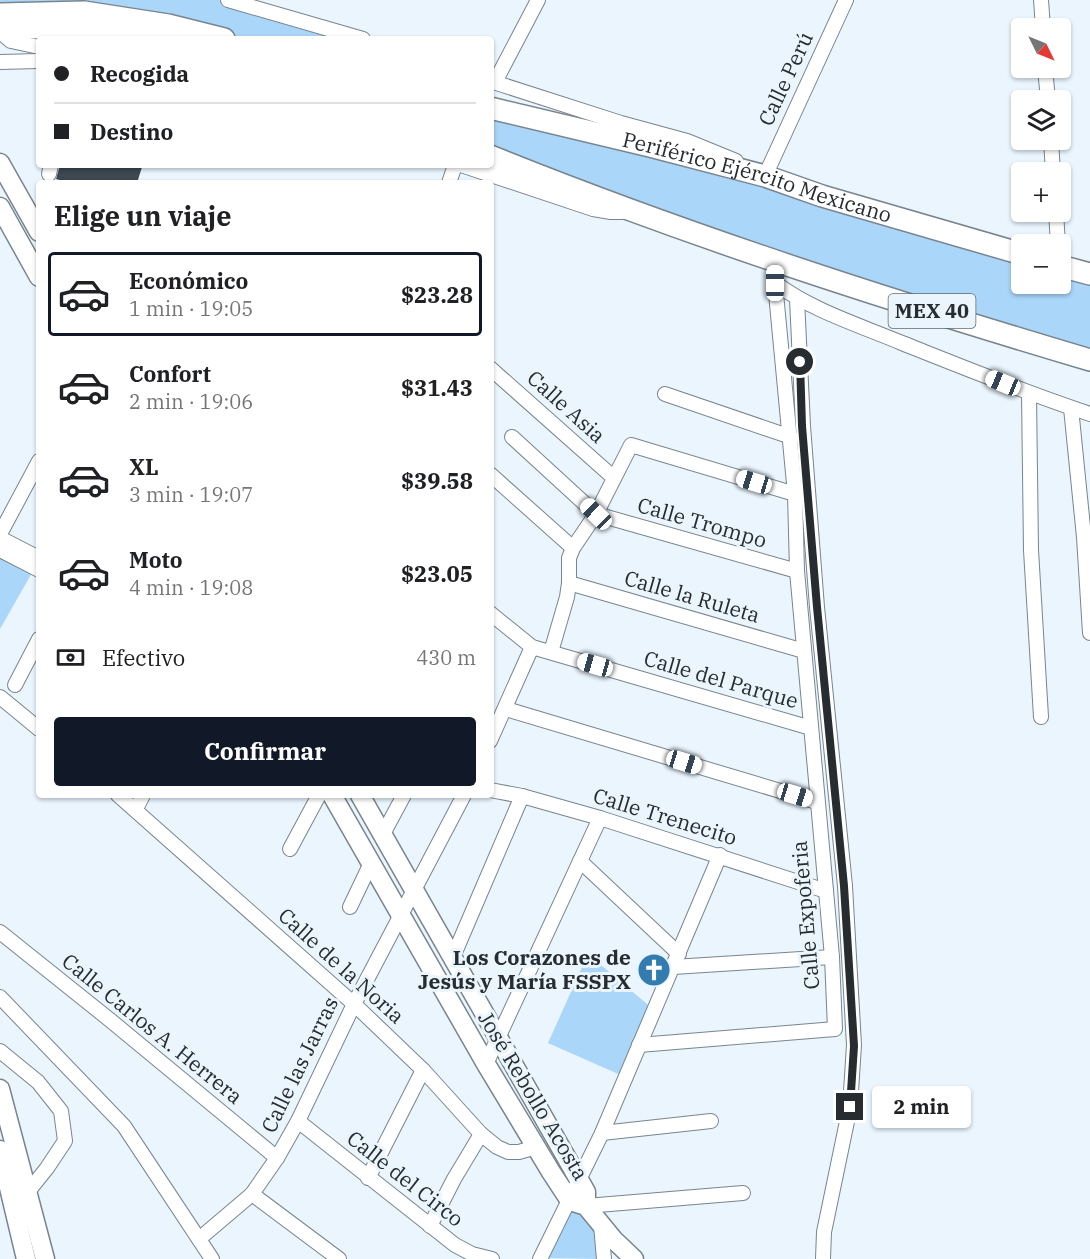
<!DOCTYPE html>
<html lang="es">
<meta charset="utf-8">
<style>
:root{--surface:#fff;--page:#f6f6f6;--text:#202124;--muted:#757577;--line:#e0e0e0;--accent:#111827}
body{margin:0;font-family:"IBM Plex Serif",serif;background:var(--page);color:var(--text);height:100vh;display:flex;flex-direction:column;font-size:22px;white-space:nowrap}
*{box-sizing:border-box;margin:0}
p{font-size:20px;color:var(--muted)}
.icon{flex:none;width:33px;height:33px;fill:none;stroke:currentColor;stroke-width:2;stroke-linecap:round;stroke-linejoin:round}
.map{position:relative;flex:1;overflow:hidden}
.details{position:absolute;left:36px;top:180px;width:458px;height:618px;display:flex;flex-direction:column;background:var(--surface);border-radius:6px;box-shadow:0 2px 4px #0004}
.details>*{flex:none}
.hud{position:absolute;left:36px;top:36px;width:458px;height:132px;border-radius:6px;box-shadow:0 2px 4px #0004;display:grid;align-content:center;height:132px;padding:0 18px;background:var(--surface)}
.needle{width:39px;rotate:133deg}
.tools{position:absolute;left:1011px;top:18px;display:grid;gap:12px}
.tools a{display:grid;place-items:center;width:60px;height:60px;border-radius:6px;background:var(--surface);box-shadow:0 2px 4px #0004;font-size:30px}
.end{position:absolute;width:27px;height:27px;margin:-14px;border:8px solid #272c31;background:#fff;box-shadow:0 0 0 3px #fff}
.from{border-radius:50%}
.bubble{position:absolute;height:42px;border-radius:6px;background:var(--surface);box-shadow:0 2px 4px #0004;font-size:20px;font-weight:700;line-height:42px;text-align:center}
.car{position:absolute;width:18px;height:36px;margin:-18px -9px;border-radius:8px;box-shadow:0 0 4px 2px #0007;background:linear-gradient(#fff 24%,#345 0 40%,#fff 0 76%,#345 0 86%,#fff 0)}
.hud b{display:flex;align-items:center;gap:21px;height:57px;font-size:22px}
.hud b+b{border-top:2px solid var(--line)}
.hud i{width:15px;height:15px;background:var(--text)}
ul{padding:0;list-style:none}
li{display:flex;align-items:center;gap:18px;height:84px;margin:0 12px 9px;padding:0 6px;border:3px solid transparent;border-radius:6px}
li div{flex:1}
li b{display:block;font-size:22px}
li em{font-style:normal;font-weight:700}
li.selected{border-color:var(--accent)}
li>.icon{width:54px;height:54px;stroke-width:1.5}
h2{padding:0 18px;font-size:27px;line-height:72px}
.pay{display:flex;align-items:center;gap:15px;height:66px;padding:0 18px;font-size:22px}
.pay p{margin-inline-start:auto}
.action{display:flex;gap:12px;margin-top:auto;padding:12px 18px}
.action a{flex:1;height:69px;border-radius:6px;background:var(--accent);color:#fff;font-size:24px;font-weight:700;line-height:69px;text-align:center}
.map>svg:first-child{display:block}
</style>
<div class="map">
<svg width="1090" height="1259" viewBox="0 0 1090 1259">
<rect width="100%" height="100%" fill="#eaf5fe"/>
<g fill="#aad6fa">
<polygon points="0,0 219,0 343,39 232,39 0,5"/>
<polygon points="491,111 1021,257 1022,284 1060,284 1061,268 1090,279 1090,353 756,249 491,151"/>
<polygon points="0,553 33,571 0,629"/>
<polygon points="588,954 654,1010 625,1077 548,1043"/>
<path d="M571,1207C598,1218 596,1233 598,1259L545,1258Z"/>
</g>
<polygon fill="#3d4851" points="60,165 135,165 142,167 137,183 70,183 56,179"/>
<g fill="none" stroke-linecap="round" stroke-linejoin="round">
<defs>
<g id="minor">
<polyline points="228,0 363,39"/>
<polyline points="1041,0 1043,28"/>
<polyline points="0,32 11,41 39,47"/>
<polyline points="0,62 39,61"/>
<polyline points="1045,68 1048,100"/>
<polyline points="490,81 621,123 687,141 736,161"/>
<polyline points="495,82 538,0"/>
<polyline points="1051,140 1053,172"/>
<polyline points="461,165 593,209 611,212 622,212"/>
<polyline points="759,173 765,176 846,0"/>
<polyline points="49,174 51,165"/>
<polyline points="449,183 455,165"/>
<polyline points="1056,212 1058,244"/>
<path d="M775,283C813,311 859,325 902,343C965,368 1026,393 1090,414"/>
<polyline points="797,299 803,426 817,607 845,886 854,1045 850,1107 824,1232 823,1259"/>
<polyline points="490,368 614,478"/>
<polyline points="665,394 791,437"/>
<polyline points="1029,394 1031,550 1041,717"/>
<polyline points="1071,408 1084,537 1090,633"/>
<polyline points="512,437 596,514 797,571"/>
<polyline points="490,474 573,548"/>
<polyline points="0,534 39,461"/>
<polyline points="0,538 39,558"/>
<polyline points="0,550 39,570"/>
<polyline points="569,583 804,651"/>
<polyline points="490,613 532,647 811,728"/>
<polyline points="551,652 567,597 569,583 569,558 573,548 596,514 631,445 795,494"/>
<polyline points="15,685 39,639"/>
<polyline points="0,697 39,729"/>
<polyline points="506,709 817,802"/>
<polyline points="490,741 532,647"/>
<polyline points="490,790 522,796 600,818 826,891"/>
<polyline points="118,795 354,1004 423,1070 481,1134 497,1147 508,1152 519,1152 536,1147"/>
<polyline points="136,809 143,795"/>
<polyline points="382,836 404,795"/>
<polyline points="290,849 319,795"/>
<polyline points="580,861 679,954"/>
<polyline points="350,907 371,863"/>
<polyline points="0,932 110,1020 277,1158"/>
<polyline points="453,957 522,796"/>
<polyline points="673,967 832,957"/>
<polyline points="0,997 124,1126 212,1259"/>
<polyline points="639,1045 835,1029 832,957 797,571 795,494 775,283 775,259"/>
<polyline points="0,1051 38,1082 61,1111 65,1141 47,1168 27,1193"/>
<polyline points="486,1064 600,818"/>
<polyline points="298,1121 455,1245 472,1254 492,1259"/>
<polyline points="602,1133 711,1121"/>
<polyline points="368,1178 423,1070"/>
<polyline points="252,1194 339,1259"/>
<polyline points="586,1206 743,1193"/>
<polyline points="601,1225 604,1259"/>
<polyline points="430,1226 454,1179 481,1134"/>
<polyline points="199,1239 252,1194 277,1158 298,1121 354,1004 464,795"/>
<polyline points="540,1259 602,1133 720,855"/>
</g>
<g id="major">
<polyline points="0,163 39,232"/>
<polyline points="0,207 39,277"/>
<polyline points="332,795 486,1064 551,1172 570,1201 586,1206 613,1239 634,1259"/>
<polyline points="360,795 586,1192 586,1206"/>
<polyline points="0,1089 45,1259"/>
<polyline points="0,1150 26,1259"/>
</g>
<g id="highway">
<polyline points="0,14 84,12 168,25 224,39"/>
<path d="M4,28C55,27 107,28 158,37"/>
<path id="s1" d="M490,108L650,146L765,176L822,196L1022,254"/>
<path d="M490,156C686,235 888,300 1090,360"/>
<polyline points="1060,266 1090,274"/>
</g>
</defs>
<use href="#minor" stroke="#78858f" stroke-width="16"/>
<use href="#major" stroke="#78858f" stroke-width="21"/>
<use href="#highway" stroke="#78858f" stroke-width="24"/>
<use href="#minor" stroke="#fff" stroke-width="14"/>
<use href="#major" stroke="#fff" stroke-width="18"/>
<use href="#highway" stroke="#fff" stroke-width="21"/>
</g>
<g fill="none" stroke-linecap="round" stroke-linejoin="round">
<polyline stroke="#272c31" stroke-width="8" points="800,362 802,426 817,607 844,886 854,1046 850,1107"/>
</g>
<defs>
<symbol id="church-disc" viewBox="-11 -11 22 22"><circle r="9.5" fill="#327cb0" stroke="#eaf5fe"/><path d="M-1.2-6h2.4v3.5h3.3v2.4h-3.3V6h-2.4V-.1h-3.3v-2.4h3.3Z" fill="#fff"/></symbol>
</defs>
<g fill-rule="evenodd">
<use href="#church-disc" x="635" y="951" width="38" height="38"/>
</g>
<g text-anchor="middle" stroke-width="6" stroke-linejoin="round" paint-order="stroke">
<rect fill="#eaf5fe" stroke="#62686e" stroke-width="1.5" x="888.5" y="294" width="87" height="34" rx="4.5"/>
<g font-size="20" font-weight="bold" fill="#272c31">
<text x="932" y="318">MEX 40</text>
</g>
<g font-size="21" fill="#272c31" stroke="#eaf5fe">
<text transform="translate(786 79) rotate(-65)" y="7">Calle Perú</text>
<text dy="7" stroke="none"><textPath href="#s1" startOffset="276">Periférico Ejército Mexicano</textPath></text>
<text transform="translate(566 407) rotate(42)" y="7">Calle Asia</text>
<text transform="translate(702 523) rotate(16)" y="7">Calle Trompo</text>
<text transform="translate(692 597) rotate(16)" y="7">Calle la Ruleta</text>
<text transform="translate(721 680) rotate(16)" y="7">Calle del Parque</text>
<text transform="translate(665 817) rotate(17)" y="7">Calle Trenecito</text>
<text transform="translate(806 915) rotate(-95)" y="7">Calle Expoferia</text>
<text transform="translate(341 966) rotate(42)" y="7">Calle de la Noria</text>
<text transform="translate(152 1029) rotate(39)" y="7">Calle Carlos A. Herrera</text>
<text transform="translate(300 1065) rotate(-64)" y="7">Calle las Jarras</text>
<text transform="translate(533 1096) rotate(59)" y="7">José Rebollo Acosta</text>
<text transform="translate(405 1179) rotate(38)" y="7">Calle del Circo</text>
</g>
<g font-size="21" font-weight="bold" fill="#272c31" stroke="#eaf5fe" text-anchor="end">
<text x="631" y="965">Los Corazones de<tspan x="631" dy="24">Jesús y María FSSPX</tspan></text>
</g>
</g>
</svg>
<div class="tools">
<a><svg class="needle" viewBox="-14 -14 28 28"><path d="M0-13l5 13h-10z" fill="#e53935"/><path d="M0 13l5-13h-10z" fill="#757577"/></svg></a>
<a><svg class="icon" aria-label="layers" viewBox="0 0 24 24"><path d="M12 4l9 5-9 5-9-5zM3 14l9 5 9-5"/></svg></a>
<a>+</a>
<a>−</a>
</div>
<i class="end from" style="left:800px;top:362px"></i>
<i class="end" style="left:850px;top:1107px"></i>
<div class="bubble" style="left:872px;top:1086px;width:99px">2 min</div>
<i class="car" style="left:775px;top:283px;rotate:0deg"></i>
<i class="car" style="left:1003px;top:383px;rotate:292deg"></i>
<i class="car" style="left:754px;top:482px;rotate:287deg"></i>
<i class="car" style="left:596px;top:514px;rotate:314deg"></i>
<i class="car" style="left:595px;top:665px;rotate:286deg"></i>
<i class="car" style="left:684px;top:762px;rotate:107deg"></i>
<i class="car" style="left:795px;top:795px;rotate:107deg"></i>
<div class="hud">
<b><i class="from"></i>Recogida</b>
<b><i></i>Destino</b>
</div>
<section class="details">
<h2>Elige un viaje</h2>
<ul>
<li class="selected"><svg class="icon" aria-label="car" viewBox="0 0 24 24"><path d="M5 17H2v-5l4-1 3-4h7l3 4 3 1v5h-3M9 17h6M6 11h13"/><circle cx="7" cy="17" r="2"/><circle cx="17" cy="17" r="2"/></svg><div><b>Económico</b><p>1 min · 19:05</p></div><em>$23.28</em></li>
<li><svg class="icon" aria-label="car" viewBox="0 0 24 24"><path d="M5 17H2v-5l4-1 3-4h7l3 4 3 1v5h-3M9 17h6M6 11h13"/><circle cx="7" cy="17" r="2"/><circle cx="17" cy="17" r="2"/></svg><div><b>Confort</b><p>2 min · 19:06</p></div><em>$31.43</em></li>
<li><svg class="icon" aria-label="car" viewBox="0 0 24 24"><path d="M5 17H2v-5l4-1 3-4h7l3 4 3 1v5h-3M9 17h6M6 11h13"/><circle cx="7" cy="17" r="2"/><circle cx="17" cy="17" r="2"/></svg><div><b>XL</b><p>3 min · 19:07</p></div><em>$39.58</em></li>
<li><svg class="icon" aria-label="car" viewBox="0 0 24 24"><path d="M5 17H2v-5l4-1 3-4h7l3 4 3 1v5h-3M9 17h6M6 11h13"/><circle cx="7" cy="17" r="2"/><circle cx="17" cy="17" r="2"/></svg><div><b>Moto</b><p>4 min · 19:08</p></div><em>$23.05</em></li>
</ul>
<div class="pay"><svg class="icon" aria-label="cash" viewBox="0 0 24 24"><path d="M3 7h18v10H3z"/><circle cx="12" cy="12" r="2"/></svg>Efectivo<p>430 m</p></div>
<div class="action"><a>Confirmar</a></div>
</section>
</div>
